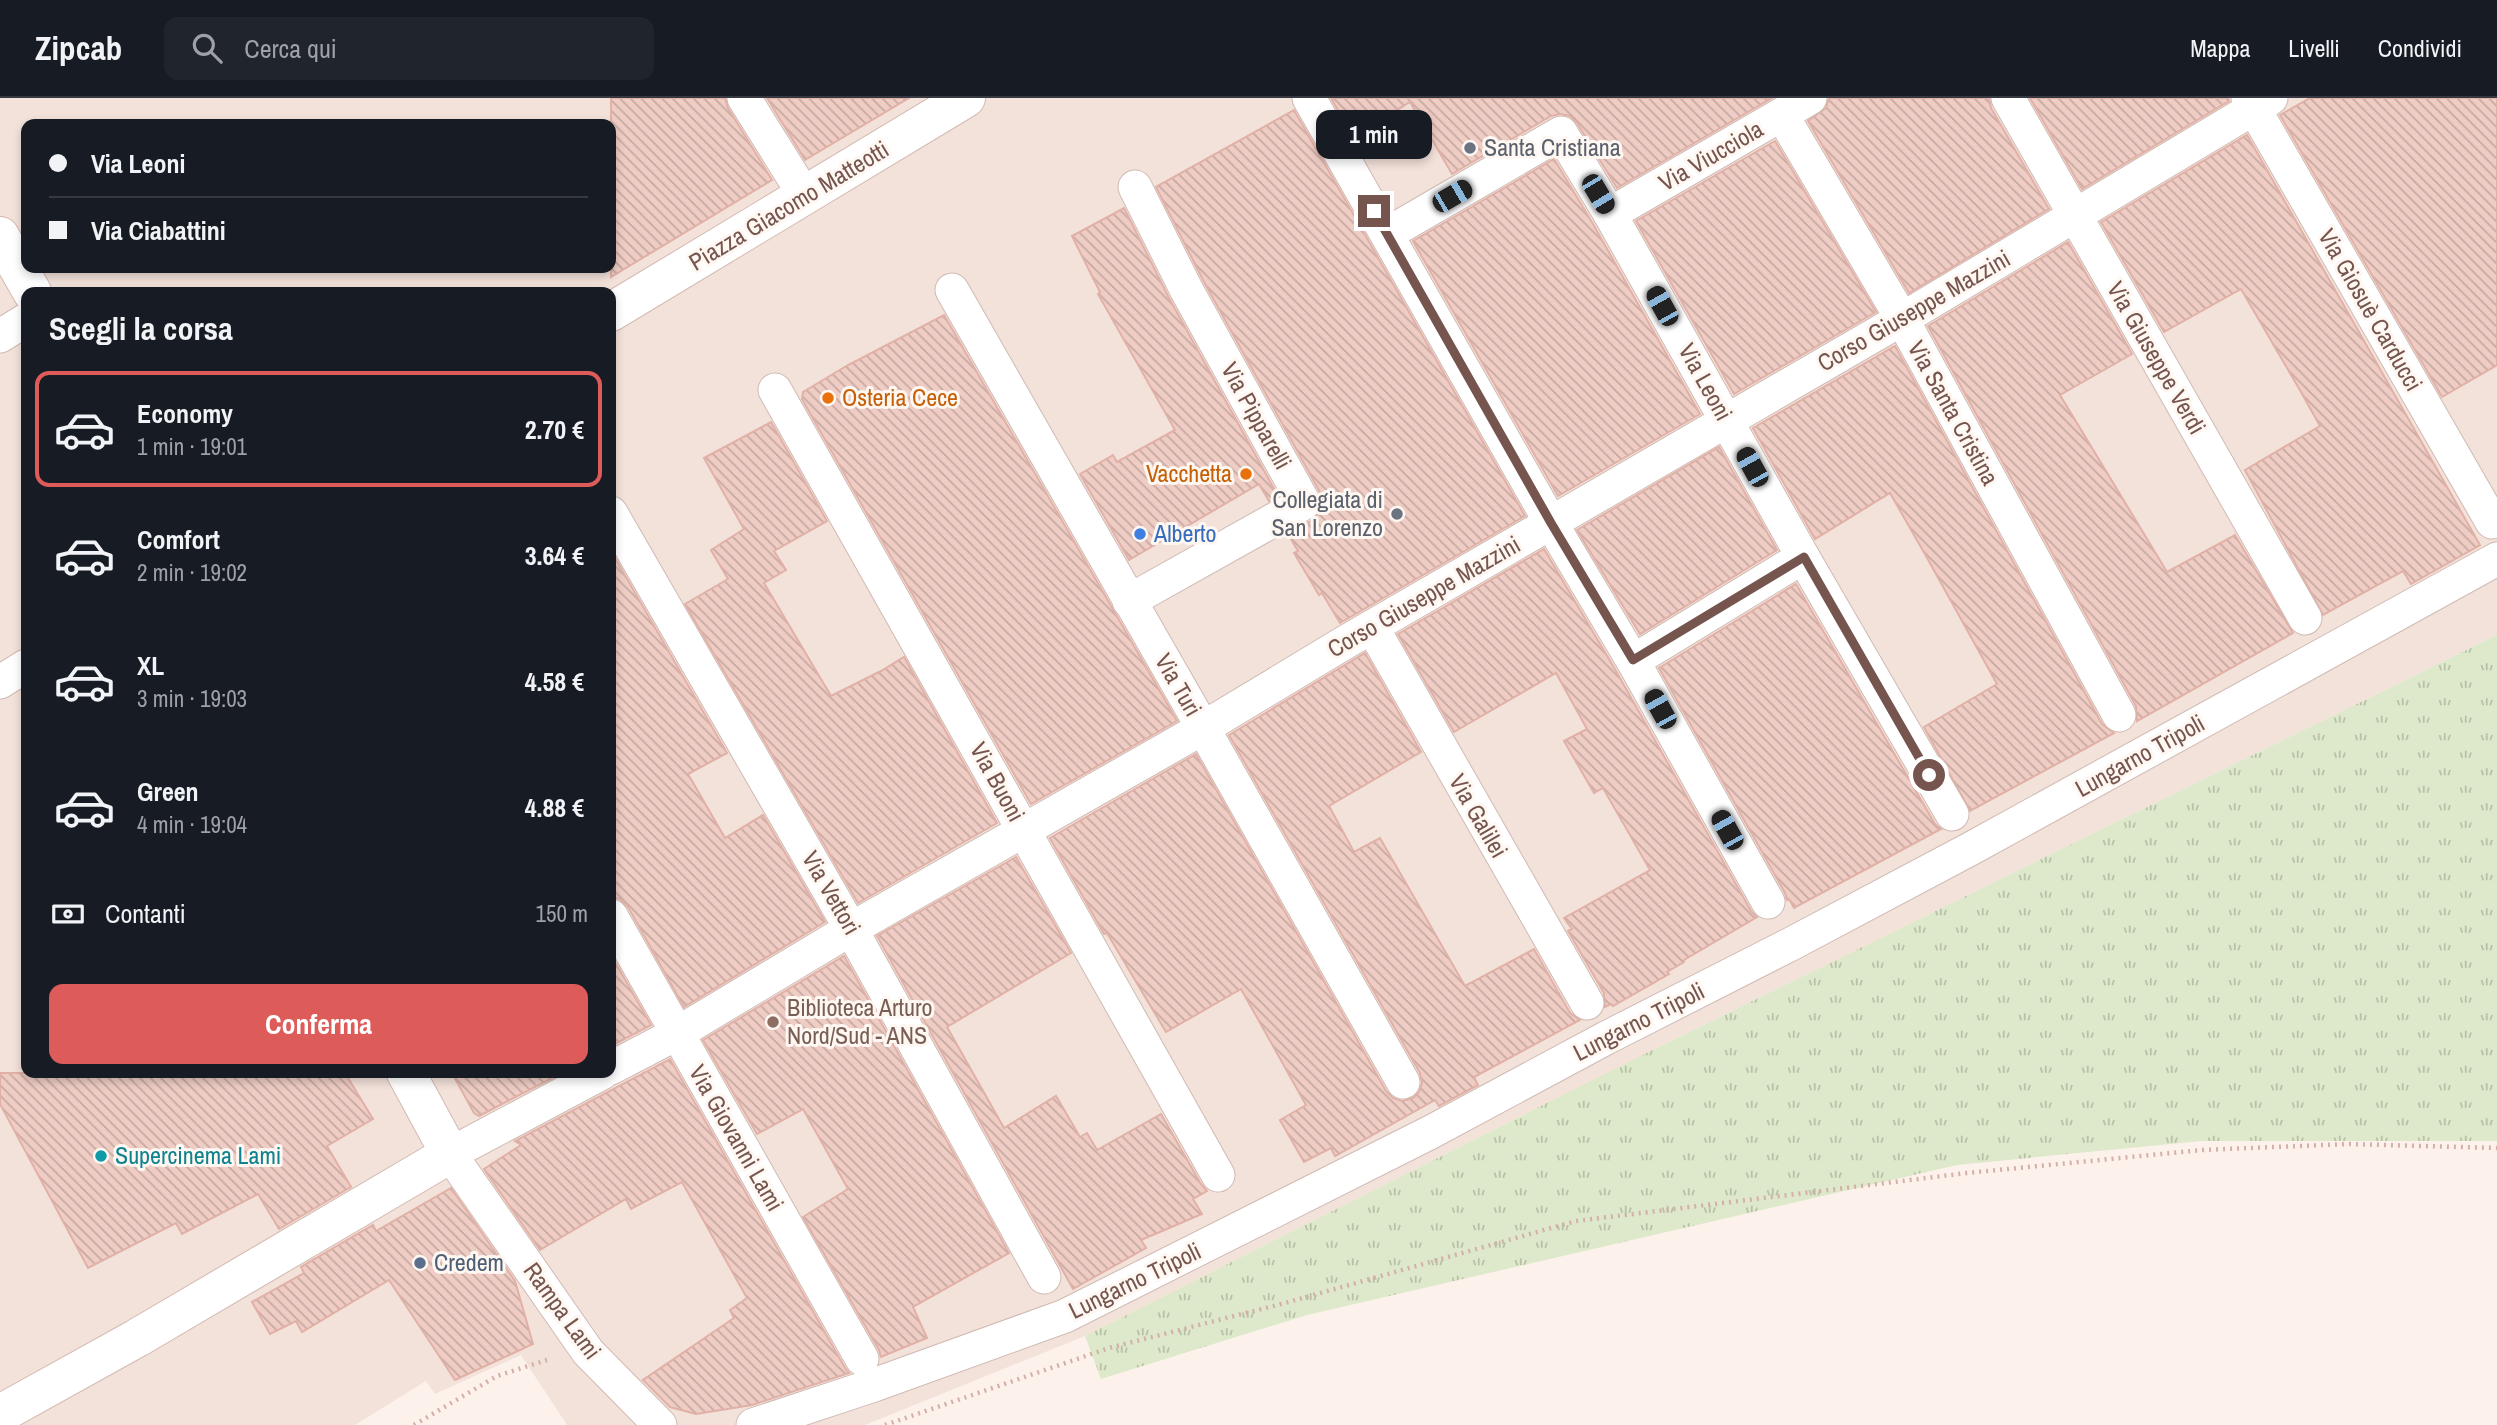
<!DOCTYPE html>
<html lang="it">
<meta charset="utf-8">
<style>
:root{--surface:#171b24;--page:#20242c;--text:#f1f3f6;--muted:#9ea1a6;--line:#363941;--accent:#dd5b59}
body{margin:0;font-family:"Archivo Narrow",sans-serif;background:var(--page);color:var(--text);height:100vh;display:flex;flex-direction:column;font-size:26px;white-space:nowrap}
*{box-sizing:border-box;margin:0}
p{font-size:23px;color:var(--muted)}
.icon{flex:none;width:38px;height:38px;fill:none;stroke:currentColor;stroke-width:2;stroke-linecap:round;stroke-linejoin:round}
.map{position:relative;flex:1;overflow:hidden}
.side{position:absolute;left:21px;top:189px;width:595px;height:791px;display:flex;flex-direction:column;background:var(--surface);border-radius:14px;box-shadow:0 4px 10px #0003}
.side>*{flex:none}
.hud{position:absolute;left:21px;top:21px;width:595px;height:154px;border-radius:14px;box-shadow:0 4px 10px #0003;display:grid;align-content:center;height:154px;padding:0 28px;background:var(--surface)}
.end{position:absolute;width:32px;height:32px;margin:-16px;border:9px solid #76554f;background:#fff;box-shadow:0 0 0 4px #fff}
.from{border-radius:50%}
.bubble{position:absolute;height:49px;border-radius:14px;background:var(--surface);box-shadow:0 4px 10px #0003;font-size:23px;font-weight:700;line-height:49px;text-align:center}
.car{position:absolute;width:21px;height:42px;margin:-21px -10px;border-radius:9px;box-shadow:0 0 5px 2px #0007;background:linear-gradient(#222 24%,#8ab4d8 0 40%,#222 0 76%,#8ab4d8 0 86%,#222 0)}
.hud b{display:flex;align-items:center;gap:24px;height:66px;font-size:26px}
.hud b+b{border-top:2px solid var(--line)}
.hud i{width:18px;height:18px;background:var(--text)}
ul{padding:0;list-style:none}
li{display:flex;align-items:center;gap:21px;height:116px;margin:0 14px 10px;padding:0 14px;border:4px solid transparent;border-radius:14px}
li div{flex:1}
li b{display:block;font-size:26px}
li em{font-style:normal;font-weight:700}
li.on{border-color:var(--accent)}
li>.icon{width:63px;height:63px;stroke-width:1.5}
h2{padding:0 28px;font-size:32px;line-height:84px}
.pay{display:flex;align-items:center;gap:18px;height:77px;padding:0 28px;font-size:26px}
.pay p{margin-inline-start:auto}
.action{display:flex;gap:14px;margin-top:auto;padding:14px 28px}
.action a{flex:1;height:80px;border-radius:14px;background:var(--accent);color:#fff;font-size:28px;font-weight:700;line-height:80px;text-align:center}
header{display:flex;align-items:center;gap:42px;box-sizing:border-box;height:98px;padding:0 35px;background:var(--surface);border-bottom:2px solid var(--line)}
header strong{font-size:33px}
nav{display:flex;gap:38px;margin-inline-start:auto;font-size:24px}
.search{width:490px;height:63px;background:var(--page);display:flex;align-items:center;gap:18px;box-sizing:border-box;padding:0 24px;border-radius:14px;color:var(--muted);font-size:26px}
.map>svg:first-child{display:block}
</style>
<header>
<strong>Zipcab</strong>
<div class="search"><svg class="icon" aria-label="search" viewBox="0 0 24 24"><circle cx="10" cy="10" r="6"/><path d="M15 15l6 6"/></svg>Cerca qui</div>
<nav><a>Mappa</a><a>Livelli</a><a>Condividi</a></nav>
</header>
<div class="map">
<svg width="2497" height="1327" viewBox="0 0 2497 1327">
<defs>
<pattern id="park-tufts" width="24" height="20" patternUnits="userSpaceOnUse" patternTransform="scale(1.75)"><rect width="24" height="20" fill="#dde9ca"/><path d="M3 7l-1-3M5 7V3M7 7l1-3M15 17l-1-3M17 17v-4M19 17l1-3" fill="none" stroke="#b8c0a6"/></pattern>
<pattern id="building-back-hatch" width="6" height="6" patternUnits="userSpaceOnUse" patternTransform="scale(1.75)"><rect width="6" height="6" fill="#efcdc5"/><path d="M-1 5l2 2M0 0l6 6M5-1l2 2" fill="none" stroke="#c6a9a2"/></pattern>
</defs>
<rect width="100%" height="100%" fill="#fcf2eb"/>
<path fill="#f3e2da" fill-rule="evenodd" d="M0,0H2497V537L1612,972L1085,1238L865,1327H567L521,1257L435,1296L426,1283L355,1327H0ZM26,26H611V170H26ZM26,194H611V975H26Z"/>
<polygon fill="url(#park-tufts)" points="2497,537 2497,1043 2201,1043 1957,1067 1307,1217 1101,1281 1085,1238 1612,972"/>
<g fill="url(#building-back-hatch)" stroke="#e1b0a6" stroke-width="2">
<polygon points="611,0 725,0 728,10 772,82 611,179"/>
<polygon points="767,0 909,0 805,62"/>
<polygon points="1331,0 1772,0 1617,90 1577,25 1570,18 1560,16 1551,18 1452,76 1410,4 1353,39"/>
<polygon points="1829,0 1989,0 1991,10 2049,111 1909,195 1808,23 1826,10"/>
<polygon points="2030,0 2228,0 2229,3 2082,91"/>
<polygon points="2310,0 2497,0 2497,267 2442,299 2280,17"/>
<polygon points="1294,12 1525,418 1340,525 1322,495 1319,497 1294,455 1298,453 1288,436 1313,422 1320,415 1323,406 1321,396 1203,182 1156,89"/>
<polygon points="2247,37 2480,447 2411,486 2403,473 2323,517 2245,372 2320,328 2301,294 2241,191 2164,234 2101,124"/>
<polygon points="1775,43 1876,214 1734,296 1636,123"/>
<polygon points="1554,61 1593,126 1700,316 1558,398 1413,143"/>
<polygon points="1124,110 1169,200 1278,398 1269,403 1259,386 1129,462 1080,376 1113,357 1117,364 1175,332 1098,196 1100,194 1072,138"/>
<polygon points="2068,144 2132,256 2060,297 2167,474 2235,437 2293,535 2137,623 2136,608 1928,228"/>
<polygon points="944,217 1177,623 1031,706 802,301 803,294 848,267"/>
<polygon points="1895,248 2102,626 2114,635 1970,713 1924,629 1997,586 1926,458 1890,395 1815,441 1753,330"/>
<polygon points="771,324 827,423 774,453 786,472 764,485 831,598 881,573 904,559 997,725 858,805 685,506 728,481 711,452 744,431 704,360"/>
<polygon points="1719,349 1777,452 1640,536 1577,432"/>
<polygon points="1544,451 1616,573 1751,813 1757,819 1684,862 1684,864 1667,874 1669,876 1613,908 1611,906 1605,909 1604,895 1568,833 1572,831 1564,820 1650,772 1603,690 1594,695 1564,643 1587,631 1556,575 1454,634 1398,536"/>
<polygon points="611,453 727,655 688,676 725,740 763,717 825,824 684,909 628,809 620,801 611,799"/>
<polygon points="1796,486 1935,726 1941,731 1794,810 1789,801 1787,802 1785,795 1659,570"/>
<polygon points="1365,555 1421,654 1329,708 1354,754 1380,740 1465,888 1534,851 1570,915 1580,922 1474,979 1478,987 1439,1008 1435,1002 1335,1058 1331,1050 1304,1064 1280,1022 1306,1007 1241,891 1166,934 1107,835 1104,836 1050,740 1196,656 1386,993 1393,1000 1402,1003 1413,1000 1419,994 1422,985 1420,975 1229,637"/>
<polygon points="1016,759 1071,855 947,929 1004,1030 1056,998 1080,1039 1087,1035 1097,1052 1161,1016 1201,1086 1207,1093 1193,1101 1202,1116 1141,1142 1146,1150 1073,1191 877,838"/>
<polygon points="611,857 651,927 611,948"/>
<polygon points="844,858 1009,1155 913,1209 927,1240 881,1259 879,1252 803,1119 848,1091 803,1011 757,1036 703,942"/>
<polygon points="670,961 845,1270 849,1275 752,1307 696,1316 670,1309 643,1282 734,1220 730,1212 747,1200 682,1084 631,1111 626,1101 540,1152 484,1071 521,1047 515,1043"/>
<polygon points="0,975 345,975 373,1021 327,1048 351,1089 279,1131 258,1096 182,1136 176,1125 88,1170 0,1006"/>
<polygon points="452,975 562,975 479,1018 474,1015"/>
<polygon points="451,1090 515,1183 533,1246 455,1282 389,1182 302,1234 296,1223 270,1236 252,1204 304,1175 301,1169 373,1127 376,1133"/>
</g>
<g fill="none" stroke-linecap="round" stroke-linejoin="round">
<defs>
<g id="street">
<polyline points="744,0 805,98"/>
<polyline points="1309,0 1551,425 1633,563 1768,804"/>
<polyline points="2008,0 2305,520"/>
<polyline points="2248,0 2492,424"/>
<polyline points="1782,17 1902,221 2119,617"/>
<polyline points="1610,116 1810,0"/>
<polyline points="1387,136 1561,35 1610,116 1803,459 1952,716"/>
<polyline points="952,192 1203,630 1403,984"/>
<polyline points="0,238 26,222"/>
<polyline points="775,292 1218,1077"/>
<polyline points="611,415 851,831 1044,1179"/>
<polyline points="1129,503 1304,405 1186,191 1135,89"/>
<polyline points="1372,529 1587,905"/>
<polyline points="1633,563 1803,459"/>
<polyline points="0,584 26,568"/>
<polyline points="611,818 862,1261"/>
<polyline points="611,970 676,936 851,831 1203,630 1344,545 1902,221 2271,0"/>
<polyline points="602,975 450,1056 588,1254 660,1327"/>
<polyline points="753,1327 874,1287 1065,1218 1431,1034 1606,940 1791,846 1972,750 2497,461"/>
</g>
<g id="secondary">
<polyline points="0,138 32,194"/>
<polyline points="611,214 966,0"/>
<polyline points="0,1316 137,1240 450,1056 406,975"/>
</g>
</defs>
<use href="#street" stroke="#d0bab3" stroke-width="35"/>
<use href="#secondary" stroke="#d3b9b1" stroke-width="40"/>
<g stroke="#d5afa7" stroke-width="4.5" stroke-dasharray="2 5" stroke-linecap="butt">
<polyline points="414,1327 497,1278 547,1262"/>
<polyline points="885,1327 1109,1250 1285,1205 1576,1123 1967,1075 2202,1052 2348,1046 2497,1050"/>
</g>
<use href="#street" stroke="#fff" stroke-width="33"/>
<use href="#secondary" stroke="#fff" stroke-width="38"/>
</g>
<g fill="none" stroke-linecap="round" stroke-linejoin="round">
<polyline stroke="#76554f" stroke-width="9" points="1374,113 1551,425 1633,562 1804,459 1929,677"/>
</g>
<g fill="#6b7280" stroke="#fef7f2" stroke-width="2.5">
<circle cx="1470" cy="50" r="7"/>
<circle cx="1397" cy="416" r="7"/>
</g>
<g fill="#e8710a" stroke="#fef7f2" stroke-width="2.5">
<circle cx="828" cy="300" r="7"/>
<circle cx="1246" cy="376" r="7"/>
</g>
<circle fill="#3f7fe0" stroke="#fef7f2" stroke-width="2.5" cx="1140" cy="436" r="7"/>
<circle fill="#8d6e63" stroke="#fef7f2" stroke-width="2.5" cx="773" cy="924" r="7"/>
<circle fill="#0f9aa8" stroke="#fef7f2" stroke-width="2.5" cx="101" cy="1058" r="7"/>
<circle fill="#5c6f8a" stroke="#fef7f2" stroke-width="2.5" cx="420" cy="1165" r="7"/>
<g text-anchor="middle" stroke-width="6" stroke-linejoin="round" paint-order="stroke">
<g font-size="24" fill="#5b616d" stroke="#fef7f2" text-anchor="start">
<text x="1484" y="58">Santa Cristiana</text>
<text x="1383" y="410" text-anchor="end">Collegiata di<tspan x="1383" dy="28">San Lorenzo</tspan></text>
</g>
<g font-size="24" fill="#76554f" stroke="#fef7f2">
<text transform="translate(1711 58) rotate(-30)" y="8">Via Viucciola</text>
<text transform="translate(789 108) rotate(-31)" y="8">Piazza Giacomo Matteotti</text>
<text transform="translate(2370 212) rotate(60)" y="8">Via Giosuè Carducci</text>
<text transform="translate(1914 213) rotate(-30)" y="8">Corso Giuseppe Mazzini</text>
<text transform="translate(2156 260) rotate(60)" y="8">Via Giuseppe Verdi</text>
<text transform="translate(1705 284) rotate(61)" y="8">Via Leoni</text>
<text transform="translate(1953 315) rotate(61)" y="8">Via Santa Cristina</text>
<text transform="translate(1256 318) rotate(61)" y="8">Via Pipparelli</text>
<text transform="translate(1424 499) rotate(-30)" y="8">Corso Giuseppe Mazzini</text>
<text transform="translate(1178 587) rotate(60)" y="8">Via Turi</text>
<text transform="translate(2140 658) rotate(-29)" y="8">Lungarno Tripoli</text>
<text transform="translate(997 684) rotate(61)" y="8">Via Buoni</text>
<text transform="translate(1478 718) rotate(60)" y="8">Via Galilei</text>
<text transform="translate(831 795) rotate(60)" y="8">Via Vettori</text>
<text transform="translate(1639 924) rotate(-27)" y="8">Lungarno Tripoli</text>
<text transform="translate(736 1040) rotate(60)" y="8">Via Giovanni Lami</text>
<text transform="translate(1135 1183) rotate(-26)" y="8">Lungarno Tripoli</text>
<text transform="translate(562 1213) rotate(54)" y="8">Rampa Lami</text>
</g>
<g font-size="24" fill="#c56008" stroke="#fef7f2" text-anchor="start">
<text x="842" y="308">Osteria Cece</text>
<text x="1232" y="384" text-anchor="end">Vacchetta</text>
</g>
<g font-size="24" fill="#366cbe" stroke="#fef7f2" text-anchor="start">
<text x="1154" y="444">Alberto</text>
</g>
<g font-size="24" fill="#785e54" stroke="#fef7f2" text-anchor="start">
<text x="787" y="918">Biblioteca Arturo<tspan x="787" dy="28">Nord/Sud - ANS</tspan></text>
</g>
<g font-size="24" fill="#0d838f" stroke="#fef7f2" text-anchor="start">
<text x="115" y="1066">Supercinema Lami</text>
</g>
<g font-size="24" fill="#4e5e75" stroke="#fef7f2" text-anchor="start">
<text x="434" y="1173">Credem</text>
</g>
</g>
</svg>
<i class="end from" style="left:1929px;top:677px"></i>
<i class="end" style="left:1374px;top:113px"></i>
<div class="bubble" style="left:1316px;top:12px;width:116px">1 min</div>
<i class="car" style="left:1598px;top:96px;rotate:149deg"></i>
<i class="car" style="left:1452px;top:98px;rotate:60deg"></i>
<i class="car" style="left:1662px;top:208px;rotate:331deg"></i>
<i class="car" style="left:1752px;top:369px;rotate:331deg"></i>
<i class="car" style="left:1660px;top:611px;rotate:331deg"></i>
<i class="car" style="left:1727px;top:732px;rotate:331deg"></i>
<div class="hud">
<b><i class="from"></i>Via Leoni</b>
<b><i></i>Via Ciabattini</b>
</div>
<section class="side">
<h2>Scegli la corsa</h2>
<ul>
<li class="on"><svg class="icon" aria-label="car" viewBox="0 0 24 24"><path d="M5 17H2v-5l4-1 3-4h7l3 4 3 1v5h-3M9 17h6M6 11h13"/><circle cx="7" cy="17" r="2"/><circle cx="17" cy="17" r="2"/></svg><div><b>Economy</b><p>1 min · 19:01</p></div><em>2.70 €</em></li>
<li><svg class="icon" aria-label="car" viewBox="0 0 24 24"><path d="M5 17H2v-5l4-1 3-4h7l3 4 3 1v5h-3M9 17h6M6 11h13"/><circle cx="7" cy="17" r="2"/><circle cx="17" cy="17" r="2"/></svg><div><b>Comfort</b><p>2 min · 19:02</p></div><em>3.64 €</em></li>
<li><svg class="icon" aria-label="car" viewBox="0 0 24 24"><path d="M5 17H2v-5l4-1 3-4h7l3 4 3 1v5h-3M9 17h6M6 11h13"/><circle cx="7" cy="17" r="2"/><circle cx="17" cy="17" r="2"/></svg><div><b>XL</b><p>3 min · 19:03</p></div><em>4.58 €</em></li>
<li><svg class="icon" aria-label="car" viewBox="0 0 24 24"><path d="M5 17H2v-5l4-1 3-4h7l3 4 3 1v5h-3M9 17h6M6 11h13"/><circle cx="7" cy="17" r="2"/><circle cx="17" cy="17" r="2"/></svg><div><b>Green</b><p>4 min · 19:04</p></div><em>4.88 €</em></li>
</ul>
<div class="pay"><svg class="icon" aria-label="cash" viewBox="0 0 24 24"><path d="M3 7h18v10H3z"/><circle cx="12" cy="12" r="2"/></svg>Contanti<p>150 m</p></div>
<div class="action"><a>Conferma</a></div>
</section>
</div>
